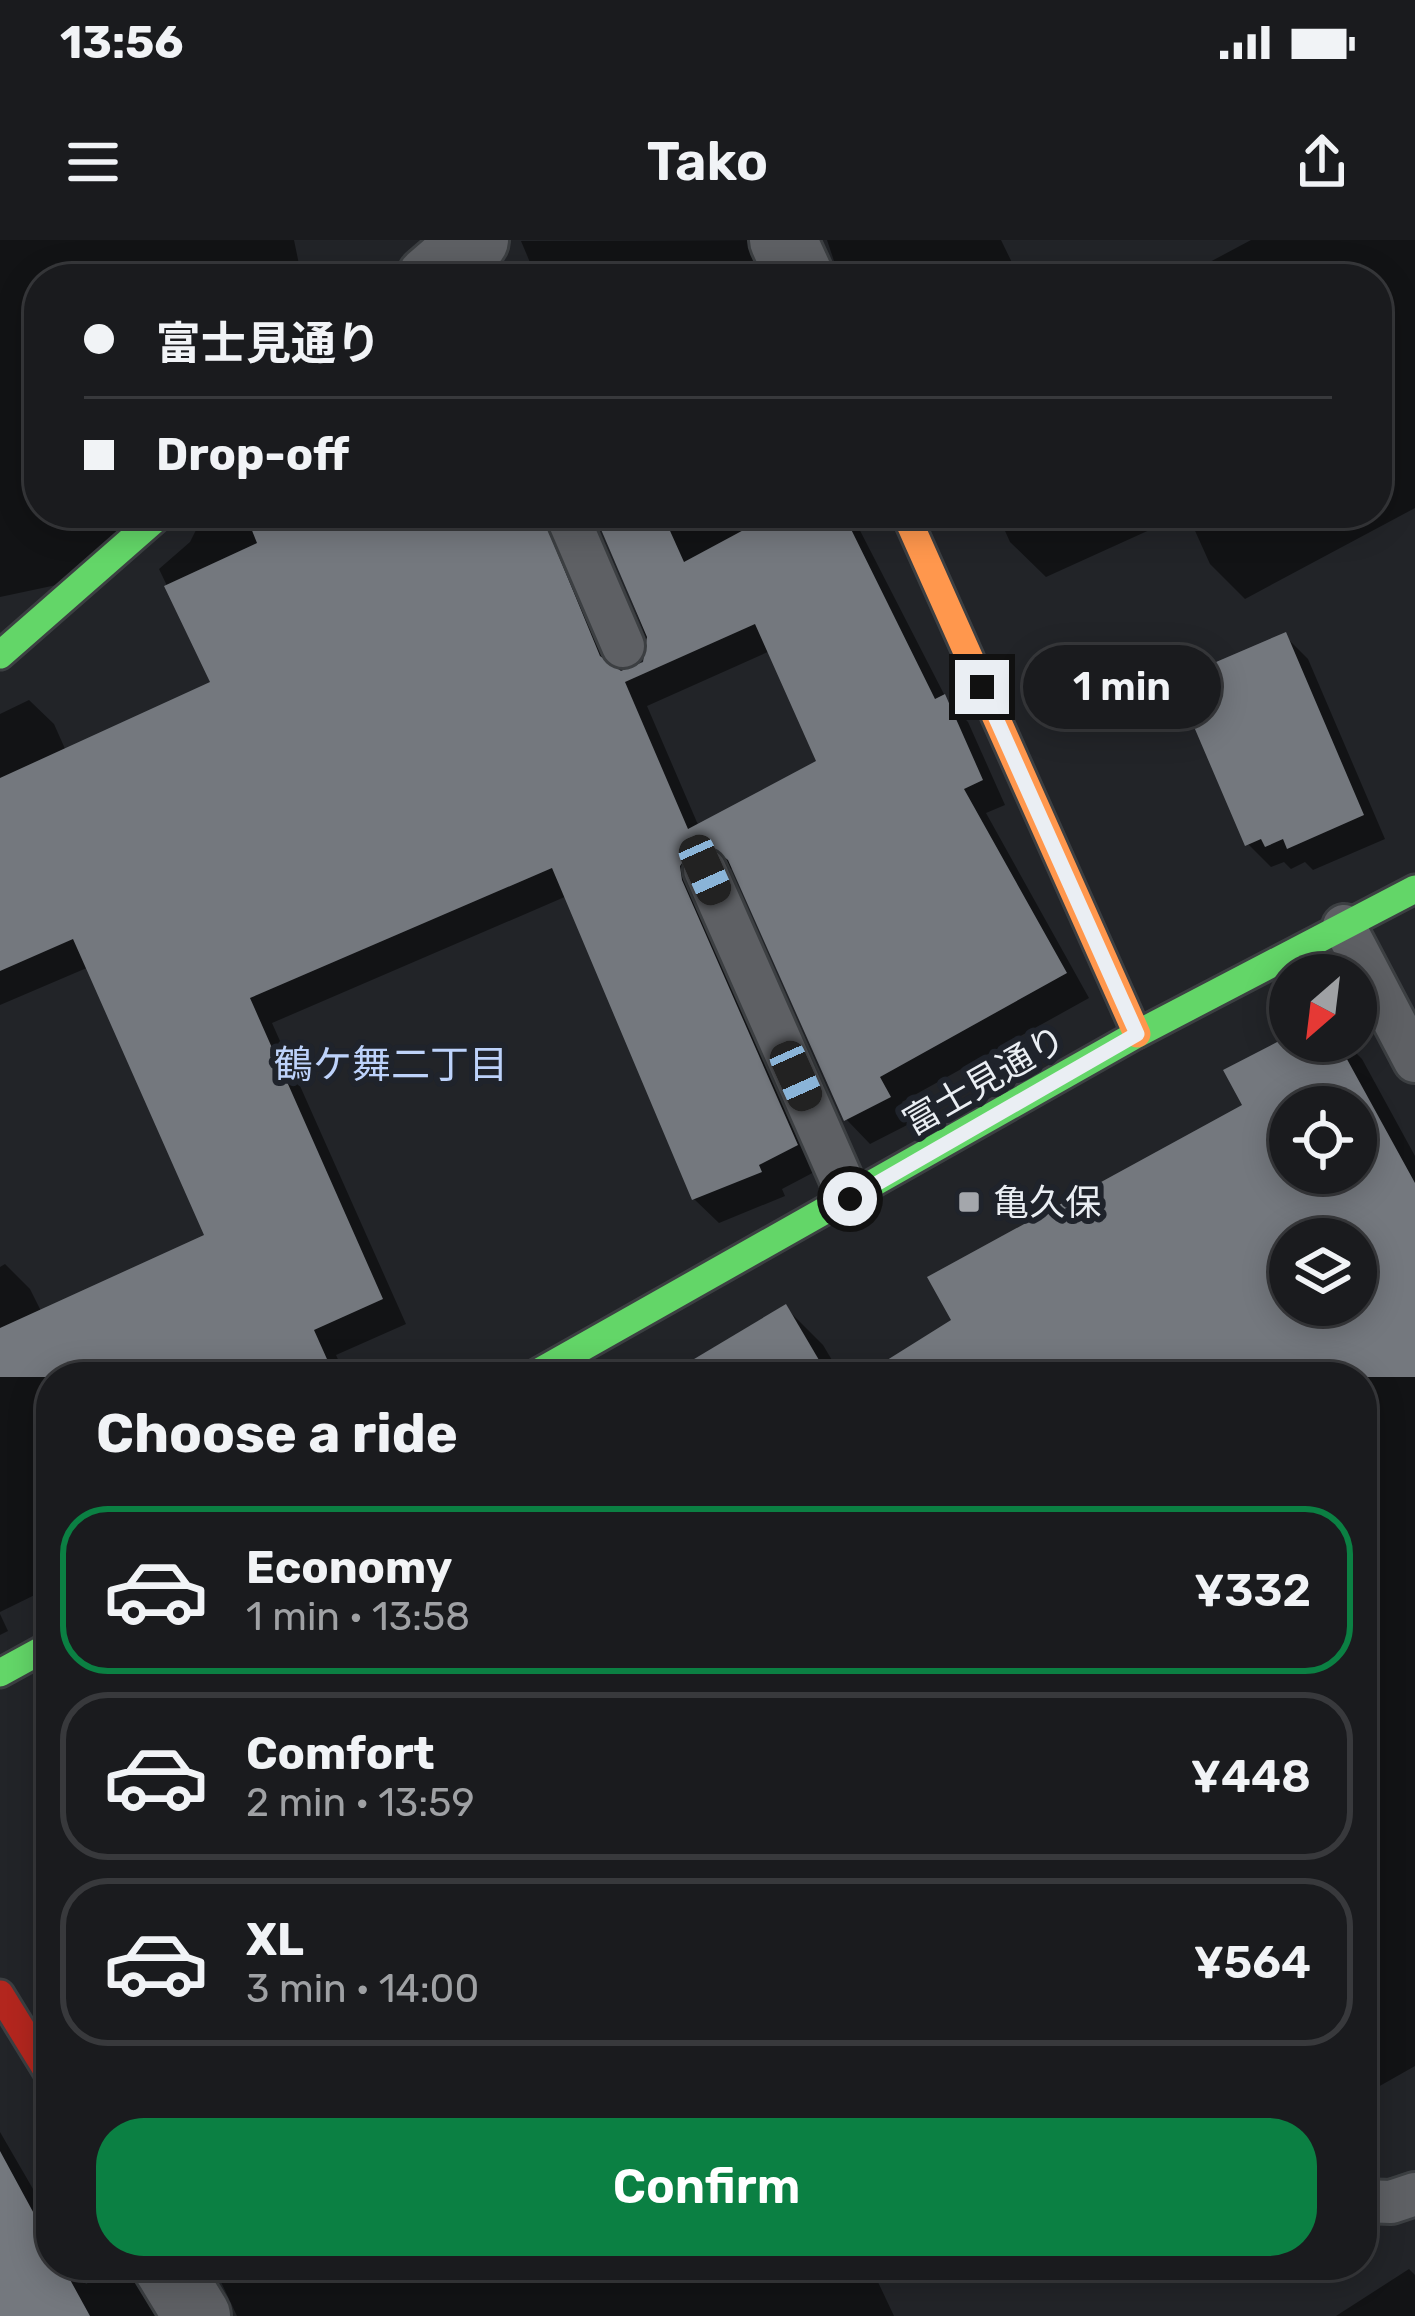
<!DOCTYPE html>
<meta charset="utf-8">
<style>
:root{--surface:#1a1b1e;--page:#232427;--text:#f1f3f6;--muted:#9fa1a4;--line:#38393c;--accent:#0b8043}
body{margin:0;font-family:Rubik,"Noto Sans JP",sans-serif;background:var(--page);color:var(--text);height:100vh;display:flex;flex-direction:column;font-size:45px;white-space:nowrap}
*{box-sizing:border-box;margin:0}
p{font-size:39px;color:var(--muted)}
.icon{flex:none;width:66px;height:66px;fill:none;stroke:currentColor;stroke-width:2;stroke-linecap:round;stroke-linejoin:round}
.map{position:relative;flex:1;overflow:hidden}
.panel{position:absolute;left:36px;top:1122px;width:1341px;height:918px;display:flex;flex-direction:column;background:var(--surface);border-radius:48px;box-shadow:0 6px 30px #0003,0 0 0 3px var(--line)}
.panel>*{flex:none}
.hud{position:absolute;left:24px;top:24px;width:1368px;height:264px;border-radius:48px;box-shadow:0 6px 30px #0003,0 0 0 3px var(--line);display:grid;align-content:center;height:264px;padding:0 60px;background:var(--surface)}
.needle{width:78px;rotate:208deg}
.buttons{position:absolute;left:1269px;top:714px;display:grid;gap:24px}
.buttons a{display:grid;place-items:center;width:108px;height:108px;border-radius:50%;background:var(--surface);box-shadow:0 6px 30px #0003,0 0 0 3px var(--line);font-size:60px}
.end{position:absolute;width:54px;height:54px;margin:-27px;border:15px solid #eaeef3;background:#111;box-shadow:0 0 0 6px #111}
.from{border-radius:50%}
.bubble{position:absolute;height:84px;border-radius:42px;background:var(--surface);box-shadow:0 6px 30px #0003,0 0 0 3px var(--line);font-size:39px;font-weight:600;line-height:84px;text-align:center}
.car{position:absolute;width:36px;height:72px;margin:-36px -18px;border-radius:15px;box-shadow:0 0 9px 3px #0007;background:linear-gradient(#222 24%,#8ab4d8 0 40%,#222 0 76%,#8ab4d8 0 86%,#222 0)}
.hud b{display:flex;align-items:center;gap:42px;height:114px;font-size:45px}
.hud b+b{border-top:3px solid var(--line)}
.hud i{width:30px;height:30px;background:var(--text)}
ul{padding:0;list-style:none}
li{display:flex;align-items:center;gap:36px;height:168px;margin:0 24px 18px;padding:0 36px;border:6px solid var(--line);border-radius:48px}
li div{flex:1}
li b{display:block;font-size:45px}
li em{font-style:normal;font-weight:600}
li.on{border-color:var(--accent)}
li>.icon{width:108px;height:108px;stroke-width:1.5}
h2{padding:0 60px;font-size:54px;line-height:144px}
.button{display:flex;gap:24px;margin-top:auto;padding:24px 60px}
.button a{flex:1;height:138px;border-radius:48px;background:var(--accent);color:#fff;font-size:48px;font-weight:600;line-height:138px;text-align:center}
.status{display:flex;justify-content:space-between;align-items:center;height:84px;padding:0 60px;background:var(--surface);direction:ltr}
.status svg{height:33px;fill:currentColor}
header{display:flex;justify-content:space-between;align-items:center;height:156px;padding:0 60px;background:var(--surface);font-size:54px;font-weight:600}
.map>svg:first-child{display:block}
</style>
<div class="status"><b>13:56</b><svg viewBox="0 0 49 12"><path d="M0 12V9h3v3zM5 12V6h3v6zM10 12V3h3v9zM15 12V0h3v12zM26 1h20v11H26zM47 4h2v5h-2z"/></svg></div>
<header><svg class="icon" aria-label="menu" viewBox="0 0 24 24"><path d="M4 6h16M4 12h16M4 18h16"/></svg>Tako<svg class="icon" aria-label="share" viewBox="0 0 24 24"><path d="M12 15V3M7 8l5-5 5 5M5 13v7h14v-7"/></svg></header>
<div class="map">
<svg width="1415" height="2076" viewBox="0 0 1415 2076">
<rect width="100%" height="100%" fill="#222428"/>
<g fill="#0007" fill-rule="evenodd">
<polygon points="0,0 294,0 302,39 39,39 39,273 161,273 80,340 0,357"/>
<polygon points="779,0 772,39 537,39 521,1"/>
<polygon points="827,0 1001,0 1020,39 840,39"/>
<polygon points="1251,0 1415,0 1415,268 1245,359 1210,324 1187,273 1046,337 1010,302 997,273 1377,273 1377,39 1178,39"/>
<path d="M225,273H583L566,310L619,433L645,424L651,410L597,273H851L947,460L968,482L1005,565L986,573L1089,758L902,862L913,882L870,904L846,879L735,628L718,631L820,929L782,949L785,956L719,983L694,959L567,656L272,783L406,1084L336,1115L346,1137H51V1347L0,1372V1027L5,1024L30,1049L42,1073L208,997L89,727L0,765V474L29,460L54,484L66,511L214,444L159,329L190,302L200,282ZM770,411L819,522L699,587L647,466Z"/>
<polygon points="1285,396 1308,419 1385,599 1313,630 1305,622 1291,629 1284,622 1271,627 1248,604"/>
<path d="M1290,799L1344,801L1362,819L1415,916V1826L1362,1856V1137H866L955,1081L1246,866L1228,831ZM1290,867H1356V933H1290ZM1290,999H1356V1065H1290Z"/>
<polygon points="785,1067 823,1105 842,1137 734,1137"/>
<polygon points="0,1374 8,1391 0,1395"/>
<polygon points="0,1892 51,1980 51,2025 75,2025 86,2044 118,2025 138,2025 167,2076 0,2076"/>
<polygon points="213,2025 622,2025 631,2040 664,2025 870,2025 894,2076 237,2076"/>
<polygon points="1409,2029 1415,2035 1415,2076 1336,2076"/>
</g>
<g fill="#74787e" fill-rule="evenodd">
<path d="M245,273H541L600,416L621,431L643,422L647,397L594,273H662L684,322L775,273H843L935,459L945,454L983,540L964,549L1067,733L880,837L891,857L844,881L728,620L709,605L694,607L680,626L682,640L798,905L759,925L762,932L692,960L552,628L250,758L383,1059L314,1090L335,1137H0V1088L204,995L73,699L0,731V538L210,442L164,346L257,303ZM755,384L816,521L688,589L625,442Z"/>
<polygon points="1286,392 1364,575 1287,609 1283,599 1265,607 1261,599 1245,606 1174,440"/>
<path d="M1279,801H1337L1415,943V1137H860L951,1080L927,1037L1242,865L1223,830ZM1290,867H1356V933H1290ZM1290,999H1356V1065H1290Z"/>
<polygon points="786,1064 829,1137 664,1137"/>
<polygon points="0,1911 51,2005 51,2025 62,2025 90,2076 0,2076"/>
</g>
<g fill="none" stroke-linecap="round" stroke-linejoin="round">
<defs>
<g id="lane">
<polyline points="566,273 623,406"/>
<polyline points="705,630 850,959"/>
<polyline points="1344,686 1415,821"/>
<polyline points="1362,1961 1391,1962 1415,1954"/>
</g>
<g id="street">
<polyline points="783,0 801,39"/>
<polyline points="430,39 475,0"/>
<polyline points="166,2025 197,2076"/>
</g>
<g id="fast">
<polyline points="0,415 162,273"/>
<polyline points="530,1137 1137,794 1415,649"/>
<polyline points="0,1433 51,1405"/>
</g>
<polyline id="slow" points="905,273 1137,794"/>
<polyline id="jam" points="0,1754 51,1837"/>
</defs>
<use href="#lane" stroke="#3c3f42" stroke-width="48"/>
<use href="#street" stroke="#3c3f42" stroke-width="72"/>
<use href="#fast" stroke="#3c3f42" stroke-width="33"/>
<use href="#slow" stroke="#3c3f42" stroke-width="33"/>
<use href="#jam" stroke="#3c3f42" stroke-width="33"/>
<use href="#lane" stroke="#5e6064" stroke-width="42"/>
<use href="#street" stroke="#5e6064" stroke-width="66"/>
<use href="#fast" stroke="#63d668" stroke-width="27"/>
<use href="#slow" stroke="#ff974d" stroke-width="27"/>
<use href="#jam" stroke="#b3261e" stroke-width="27"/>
</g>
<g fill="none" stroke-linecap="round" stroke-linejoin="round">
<polyline stroke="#eaeef3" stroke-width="15" points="850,959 1137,794 982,447"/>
</g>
<rect fill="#a4a7ac" stroke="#1f232b" stroke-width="4.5" x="957" y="950" width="24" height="24" rx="6"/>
<g text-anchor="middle" stroke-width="12" stroke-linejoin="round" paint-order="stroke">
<g font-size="36" fill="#eaeef3" stroke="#1f232b">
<text transform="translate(984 840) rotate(-30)" y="13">富士見通り</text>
</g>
<g font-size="36" fill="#eaeef3" stroke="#1f232b" text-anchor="start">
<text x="993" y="975">亀久保</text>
</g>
<g font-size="39" fill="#bdd2fa" stroke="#1f232b">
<text x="391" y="838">鶴ケ舞二丁目</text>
</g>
</g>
</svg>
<div class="buttons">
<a><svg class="needle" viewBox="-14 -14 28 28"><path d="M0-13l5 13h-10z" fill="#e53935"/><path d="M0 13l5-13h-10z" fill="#9fa1a4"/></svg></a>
<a><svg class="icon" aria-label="locate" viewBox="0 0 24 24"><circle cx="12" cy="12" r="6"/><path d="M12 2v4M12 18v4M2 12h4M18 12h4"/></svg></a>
<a><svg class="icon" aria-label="layers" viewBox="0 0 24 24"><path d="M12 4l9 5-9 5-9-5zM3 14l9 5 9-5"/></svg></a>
</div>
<i class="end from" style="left:850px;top:959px"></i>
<i class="end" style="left:982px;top:447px"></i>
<div class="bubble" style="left:1023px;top:405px;width:198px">1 min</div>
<i class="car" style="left:705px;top:630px;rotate:156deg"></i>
<i class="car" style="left:796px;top:836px;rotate:156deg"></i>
<div class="hud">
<b><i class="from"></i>富士見通り</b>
<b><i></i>Drop-off</b>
</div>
<section class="panel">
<h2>Choose a ride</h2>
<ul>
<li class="on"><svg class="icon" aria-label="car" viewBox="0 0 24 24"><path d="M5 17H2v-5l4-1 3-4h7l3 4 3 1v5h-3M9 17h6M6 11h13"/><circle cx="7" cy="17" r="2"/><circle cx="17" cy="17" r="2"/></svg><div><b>Economy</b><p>1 min · 13:58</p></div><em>¥332</em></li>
<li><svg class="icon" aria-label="car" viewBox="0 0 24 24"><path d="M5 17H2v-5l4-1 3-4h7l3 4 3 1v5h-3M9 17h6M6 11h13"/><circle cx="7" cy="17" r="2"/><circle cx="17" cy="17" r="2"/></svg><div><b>Comfort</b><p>2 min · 13:59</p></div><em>¥448</em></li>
<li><svg class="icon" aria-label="car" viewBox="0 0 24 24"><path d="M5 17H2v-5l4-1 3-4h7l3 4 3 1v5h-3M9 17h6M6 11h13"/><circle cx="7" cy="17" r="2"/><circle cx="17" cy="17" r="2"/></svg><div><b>XL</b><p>3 min · 14:00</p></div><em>¥564</em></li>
</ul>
<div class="button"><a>Confirm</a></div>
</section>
</div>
